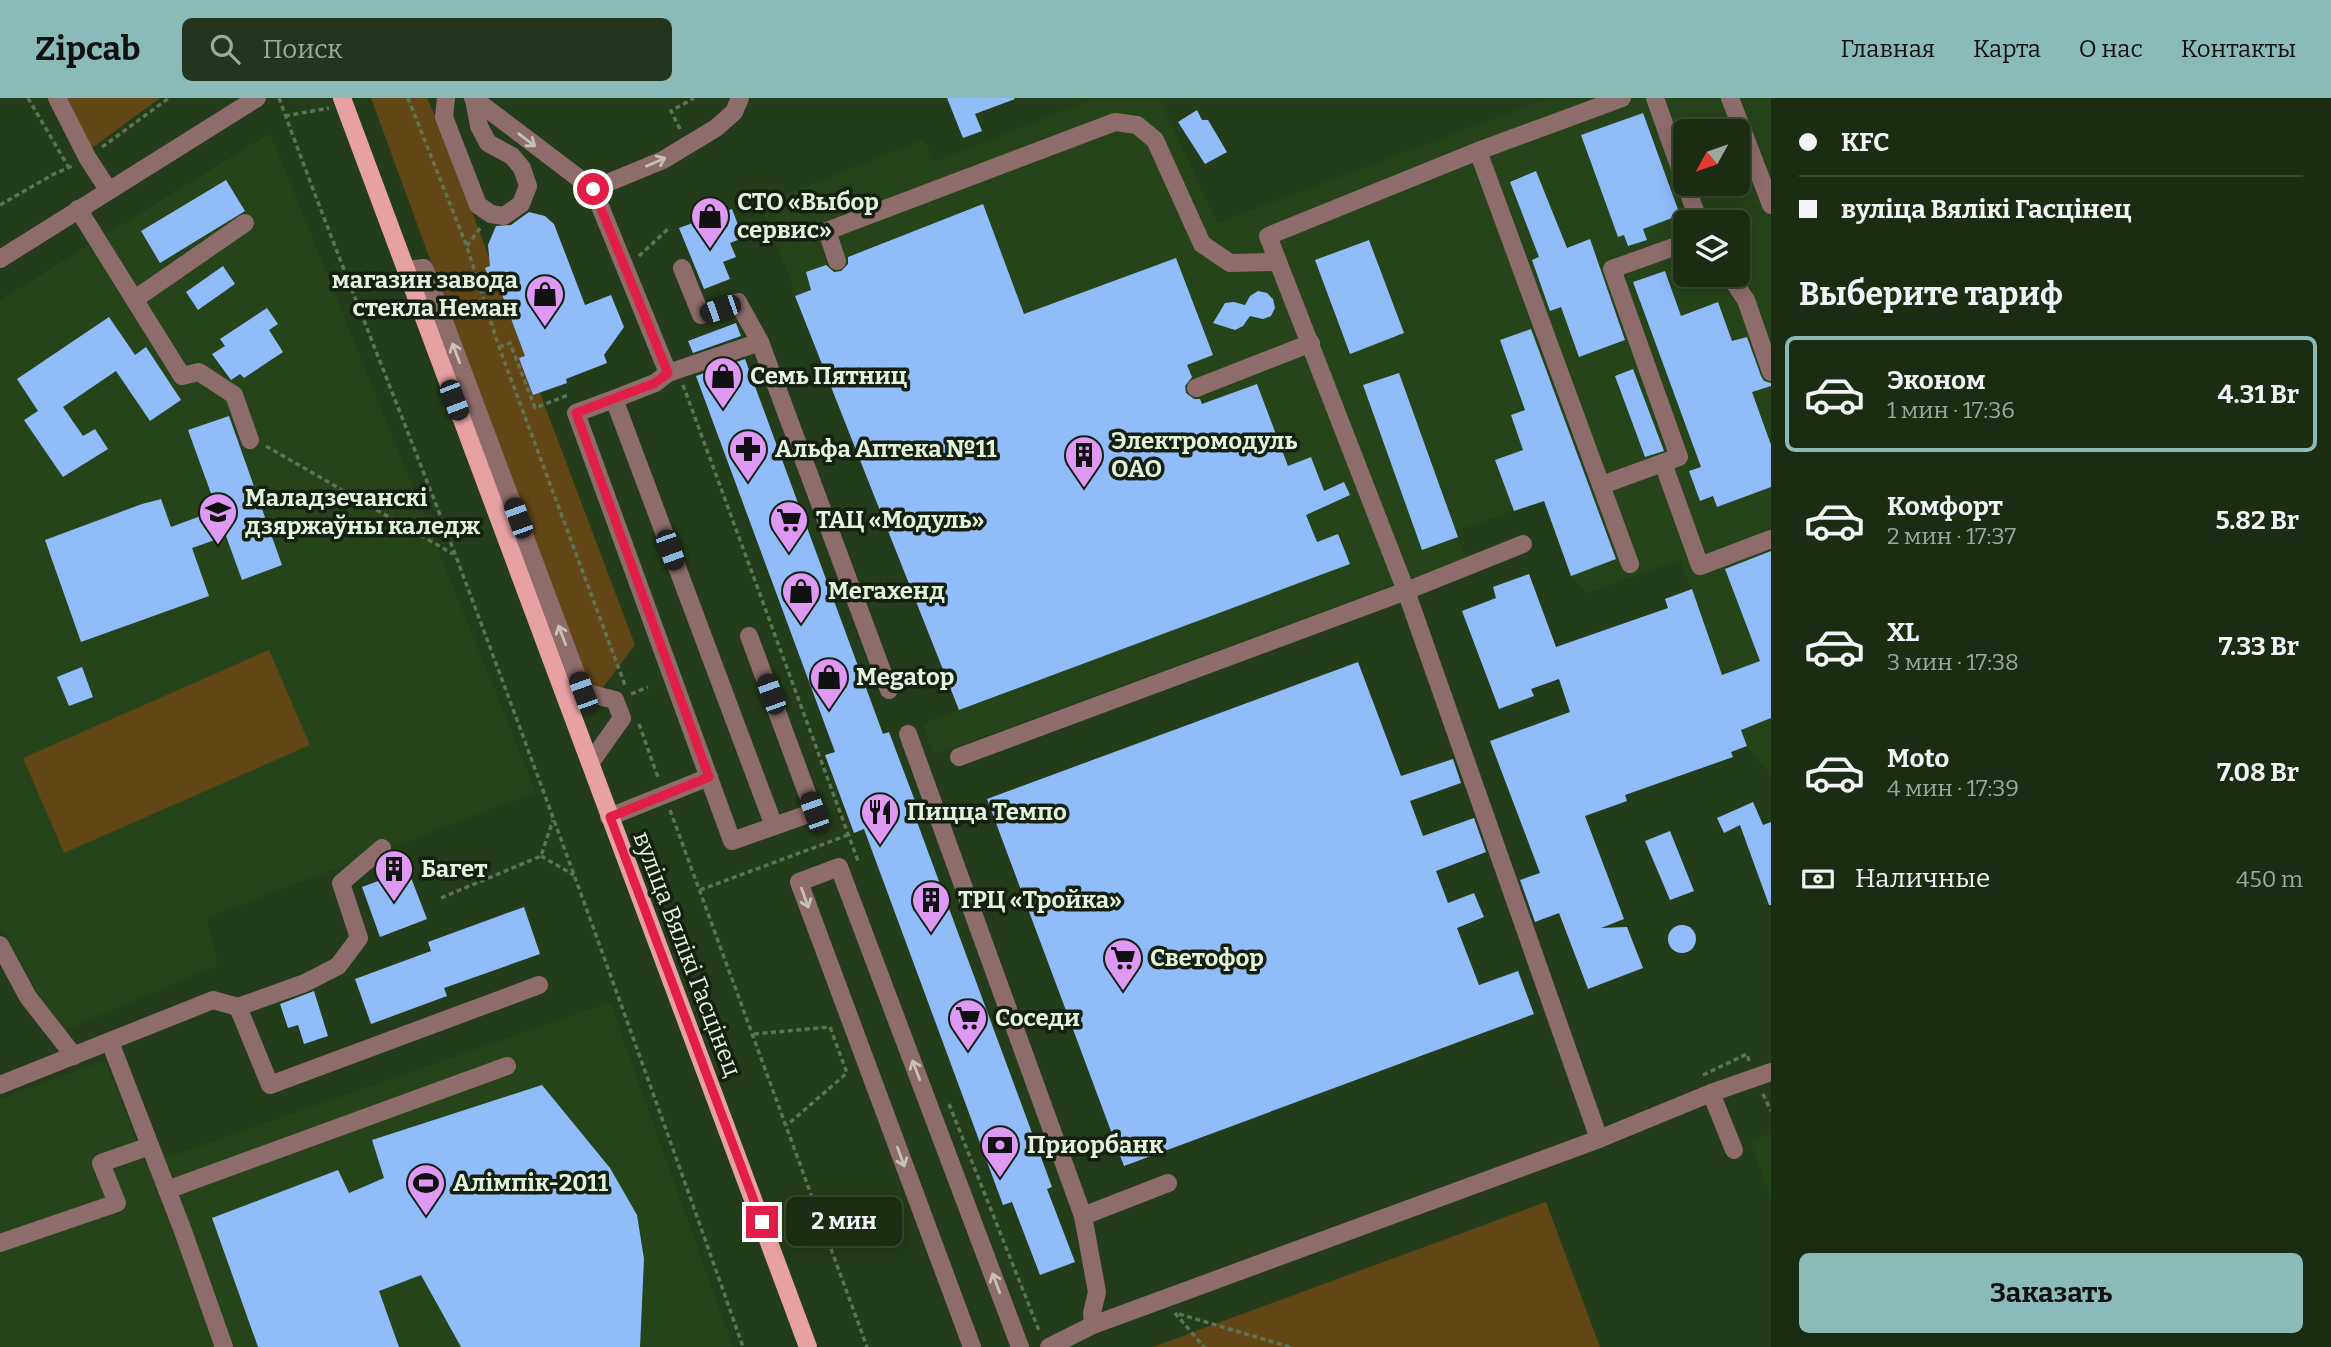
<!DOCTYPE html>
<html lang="ru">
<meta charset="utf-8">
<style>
:root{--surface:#1a2d13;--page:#23351c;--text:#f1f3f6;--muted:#9fa8a0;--line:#384933;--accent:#8bbbb9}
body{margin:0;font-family:Bitter,serif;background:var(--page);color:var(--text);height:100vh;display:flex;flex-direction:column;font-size:26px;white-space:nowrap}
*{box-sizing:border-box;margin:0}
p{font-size:23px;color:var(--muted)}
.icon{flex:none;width:38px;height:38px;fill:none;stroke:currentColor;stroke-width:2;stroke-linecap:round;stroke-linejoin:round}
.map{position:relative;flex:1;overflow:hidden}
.drawer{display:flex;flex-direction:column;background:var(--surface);width:560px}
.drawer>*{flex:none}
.top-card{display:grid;align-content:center;height:154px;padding:0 28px;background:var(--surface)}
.needle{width:46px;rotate:230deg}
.tools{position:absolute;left:1673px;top:21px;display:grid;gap:14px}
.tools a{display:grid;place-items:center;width:77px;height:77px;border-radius:10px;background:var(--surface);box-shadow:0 4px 18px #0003,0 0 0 2px var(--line);font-size:35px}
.end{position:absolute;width:32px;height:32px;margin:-16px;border:9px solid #e11d48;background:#fff;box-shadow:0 0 0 4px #fff}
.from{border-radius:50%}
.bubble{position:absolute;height:49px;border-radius:10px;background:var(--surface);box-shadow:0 4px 18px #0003,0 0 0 2px var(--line);font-size:23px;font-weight:700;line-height:49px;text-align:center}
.car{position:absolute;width:21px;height:42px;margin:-21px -10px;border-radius:9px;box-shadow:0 0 5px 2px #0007;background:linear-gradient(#222 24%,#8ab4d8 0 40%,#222 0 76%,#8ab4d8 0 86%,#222 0)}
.top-card b{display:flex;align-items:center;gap:24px;height:66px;font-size:26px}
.top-card b+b{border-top:2px solid var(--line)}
.top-card i{width:18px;height:18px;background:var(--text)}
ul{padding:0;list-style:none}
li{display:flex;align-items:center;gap:21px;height:116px;margin:0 14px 10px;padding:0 14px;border:4px solid transparent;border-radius:10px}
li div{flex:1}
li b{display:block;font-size:26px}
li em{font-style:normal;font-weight:700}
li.current{border-color:var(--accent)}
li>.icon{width:63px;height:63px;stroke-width:1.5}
h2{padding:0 28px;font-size:32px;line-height:84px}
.pay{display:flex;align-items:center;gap:18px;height:77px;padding:0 28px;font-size:26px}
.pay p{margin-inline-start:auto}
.button{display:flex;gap:14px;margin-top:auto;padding:14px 28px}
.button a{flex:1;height:80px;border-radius:10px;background:var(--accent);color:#111;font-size:28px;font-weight:700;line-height:80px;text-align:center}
header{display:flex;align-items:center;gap:42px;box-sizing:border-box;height:98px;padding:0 35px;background:var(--accent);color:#111}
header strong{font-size:33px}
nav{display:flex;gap:38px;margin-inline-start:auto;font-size:24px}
.search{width:490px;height:63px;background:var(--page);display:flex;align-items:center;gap:18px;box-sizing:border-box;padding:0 24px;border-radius:10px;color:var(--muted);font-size:26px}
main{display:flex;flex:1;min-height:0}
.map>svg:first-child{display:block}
</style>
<header>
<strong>Zipcab</strong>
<div class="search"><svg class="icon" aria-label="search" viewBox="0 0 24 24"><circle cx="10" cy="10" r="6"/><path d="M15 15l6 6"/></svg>Поиск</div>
<nav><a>Главная</a><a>Карта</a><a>О нас</a><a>Контакты</a></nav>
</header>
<main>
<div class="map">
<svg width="1771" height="1249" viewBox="0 0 1771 1249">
<rect width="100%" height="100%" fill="#233c19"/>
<g fill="#264419" fill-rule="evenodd">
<path d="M1096,0L1160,2L1217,125L1549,0H1771V678L1747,648L1680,462L1587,495L1571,478L1543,403L1456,433L1466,460L934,657L922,626L959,612L761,107L924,41L934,64ZM1685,33H1738V86H1685ZM1685,124H1738V177H1685Z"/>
<polygon points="270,35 536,694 206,820 218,867 61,934 0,828 0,202"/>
<polygon points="610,904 733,1249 0,1249 0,1001 105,962 146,1067"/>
<polygon points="1771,1036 1771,1099 1750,1043"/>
</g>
<g fill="#624616">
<polygon points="65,0 160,0 92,50"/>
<polygon points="371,0 427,0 438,24 635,547 592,604"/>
<polygon points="269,552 310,647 64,755 23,660"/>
<polygon points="1546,1104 1600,1249 1153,1249"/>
</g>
<g fill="#91bcfa">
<polygon points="947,0 1014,0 1015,1 975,16 982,33 963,40"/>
<polygon points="1197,12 1202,22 1208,22 1227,54 1205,66 1178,24"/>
<polygon points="1643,15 1680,117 1643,131 1647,142 1628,148 1624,137 1618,139 1581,37"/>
<polygon points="1536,73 1567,150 1590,141 1625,242 1579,259 1561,209 1550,213 1532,162 1539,159 1510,84"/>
<polygon points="226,82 245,113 160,165 141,133"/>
<polygon points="983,106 1024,216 1176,160 1213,257 1187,267 1192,279 1185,288 1186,295 1194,301 1200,301 1202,306 1257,286 1288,368 1311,359 1324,393 1344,384 1350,397 1306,417 1317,444 1338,436 1350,466 959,612 795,198 811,192 806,174 826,167 834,174 841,173 848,166 848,159"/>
<polygon points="732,111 743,140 730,145 736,159 723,164 730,181 704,191 679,130"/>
<polygon points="529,114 545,118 554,126 585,207 611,197 624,229 604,257 607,265 566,281 567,285 533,297 519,260 525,258 500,191 494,194 485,170 490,168 488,147 496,128 511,127"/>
<polygon points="1369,142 1404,235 1350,256 1315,162"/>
<polygon points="223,168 235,186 198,212 186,194"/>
<polygon points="1665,173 1681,218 1718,204 1732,243 1747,239 1761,278 1764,283 1771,285 1771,288 1752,294 1771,347 1771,389 1717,409 1713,398 1700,403 1689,373 1701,369 1633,184"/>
<polygon points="1258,193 1267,195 1273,201 1275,210 1271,218 1263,221 1250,218 1243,228 1235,232 1213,225 1225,205 1234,204 1245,207 1250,198"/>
<polygon points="267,210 278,226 269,232 283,254 244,280 240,276 231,282 212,256 225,248 220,241"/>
<polygon points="109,219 135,257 146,249 181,302 150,323 116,273 63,309 83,338 95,331 108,351 63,379 24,322 38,313 17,281"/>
<polygon points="736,225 741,238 693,255 688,243"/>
<polygon points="1531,231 1616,461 1571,478 1544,403 1514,413 1495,362 1523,352 1511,317 1525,312 1500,242"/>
<polygon points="745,261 883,636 889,634 918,711 913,713 1052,1089 1047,1091 1075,1164 1040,1177 1012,1104 1003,1107 864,731 854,735 825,657 835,654 696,278"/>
<polygon points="1633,271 1664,353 1645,359 1615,278"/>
<polygon points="1399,275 1458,439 1422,452 1363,287"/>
<polygon points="229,318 282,467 242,482 226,438 192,450 209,498 81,544 45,442 142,406 161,401 171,429 217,412 188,332"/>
<polygon points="1771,453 1771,620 1741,632 1747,648 1731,654 1733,659 1625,697 1627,703 1585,718 1624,821 1601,830 1627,829 1643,870 1588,891 1559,815 1535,824 1520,782 1540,775 1490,643 1570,614 1559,581 1531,591 1534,598 1499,611 1462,513 1496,500 1493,489 1529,476 1556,549 1668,510 1665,501 1692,491 1722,577 1760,563 1725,471"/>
<polygon points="1358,564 1401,678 1453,661 1461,685 1410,703 1423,738 1474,720 1486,754 1436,773 1448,805 1474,795 1484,819 1457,830 1479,887 1518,873 1534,916 1124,1068 987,701"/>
<polygon points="82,569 93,599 69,608 57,579"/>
<polygon points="1753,704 1763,727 1771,724 1771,807 1769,807 1740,727 1724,735 1717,720"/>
<polygon points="1670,733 1694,793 1670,802 1645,743"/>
<polygon points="408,772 427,821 380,839 362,789"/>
<polygon points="524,809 540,856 444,890 447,898 371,926 355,881 431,853 428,844"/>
<circle cx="1682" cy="841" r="14"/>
<polygon points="314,893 328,938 304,946 298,927 288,930 280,906"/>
<polygon points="542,987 610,1070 637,1117 644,1161 640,1249 461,1249 421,1177 379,1193 399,1249 258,1249 212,1120 338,1072 349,1095 384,1080 372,1042"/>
</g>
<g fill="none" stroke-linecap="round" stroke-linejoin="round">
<g stroke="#5d7355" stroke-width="3.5" stroke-dasharray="5 3.5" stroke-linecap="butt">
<polyline points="28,0 69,70"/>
<path d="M279,0C335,153 397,304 455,456C554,719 650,984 743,1249"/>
<polyline points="408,0 467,149 499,249 626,590"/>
<polyline points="285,18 329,10"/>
<polyline points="680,31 671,13 694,0"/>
<polyline points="102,49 169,0"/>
<polyline points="0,107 52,77 72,68"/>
<polyline points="467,148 481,129"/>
<polyline points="639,158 669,130"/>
<polyline points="499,249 510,245 535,310 568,297"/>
<polyline points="683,287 858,763"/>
<polyline points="266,348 453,456"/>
<polyline points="631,596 648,589"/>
<polyline points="639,626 659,682"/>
<polyline points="670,712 867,1249"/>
<polyline points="541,758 574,777"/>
<polyline points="700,792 848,737"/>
<polyline points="441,800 541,758 553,722"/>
<polyline points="754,936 830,929 847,975 787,1027"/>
<polyline points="1703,977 1747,956 1749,963"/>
<polyline points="1763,996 1771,1013"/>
<polyline points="949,1006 1040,1235"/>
<polyline points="1175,1215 1204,1249"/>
<polyline points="1179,1216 1290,1249"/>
</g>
<g stroke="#8f6c6c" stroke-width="18">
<polyline points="57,0 87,59 109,93"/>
<polyline points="446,0 444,19 478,107 491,116 504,118 521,106 528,88 522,70 512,58 488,45 479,28 474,1"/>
<polyline points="473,0 593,91 668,275 655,285 614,301 774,728"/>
<polyline points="1655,0 1699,124"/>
<polyline points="1730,0 1771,107"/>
<polyline points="1478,53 1622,0"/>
<polyline points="593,91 663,62 716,30 734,14 740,0"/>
<polyline points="78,111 182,278 199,274 234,297 250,342"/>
<polyline points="0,161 257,0"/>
<polyline points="837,163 827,133 1115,24 1137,27 1155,42 1202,146 1230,165 1277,164"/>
<polyline points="406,172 424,170 583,594 615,602 622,620 591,664"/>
<polyline points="1729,177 1746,202 1771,274"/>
<polyline points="135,201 245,125"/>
<polyline points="760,244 889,592"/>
<polyline points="668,275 760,244 738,204 701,217 682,170"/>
<polyline points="1196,290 1311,245"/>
<polyline points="614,301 576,315 732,743 814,714 749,538"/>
<polyline points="1663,365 1700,468 1771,441"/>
<polyline points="1602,387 1679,359 1612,171 1685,145"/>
<polyline points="1523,446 1406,493 1599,1041"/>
<polyline points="908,636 1083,1118"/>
<polyline points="959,659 1406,493 1268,138 1478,53 1630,466"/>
<polyline points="609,719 709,679"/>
<polyline points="0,847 28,899 74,958"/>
<polyline points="238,909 270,987 539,887"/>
<polyline points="110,944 183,1133 224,1249"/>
<polyline points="0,987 213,902 238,909 305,885 338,868 359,840 341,785 382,750"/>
<polyline points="1711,995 1734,1052"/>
<polyline points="167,1092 507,968"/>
<polyline points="0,1145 117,1105 101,1065 150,1048"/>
<polyline points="1093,1227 1092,1215 1097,1194 1083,1118 1168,1085"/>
<polyline points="972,1249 799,784 839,769 1020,1249"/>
<polyline points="1049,1249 1093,1227 1599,1041 1711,995 1771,974"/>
</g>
<polyline stroke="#e8a1a3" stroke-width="18" points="342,0 808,1249"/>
</g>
<defs><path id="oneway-shaft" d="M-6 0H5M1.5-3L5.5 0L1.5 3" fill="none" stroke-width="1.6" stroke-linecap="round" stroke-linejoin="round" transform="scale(1.75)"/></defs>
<g stroke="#c5c3b5">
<use href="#oneway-shaft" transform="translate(527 42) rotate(37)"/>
<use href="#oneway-shaft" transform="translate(656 64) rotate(-24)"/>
<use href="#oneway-shaft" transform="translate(456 255) rotate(-111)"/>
<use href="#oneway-shaft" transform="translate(562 537) rotate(-111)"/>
<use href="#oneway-shaft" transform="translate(805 800) rotate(70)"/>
<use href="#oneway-shaft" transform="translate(916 972) rotate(-111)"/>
<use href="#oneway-shaft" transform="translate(901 1059) rotate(70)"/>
<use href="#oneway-shaft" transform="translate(996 1185) rotate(-111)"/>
</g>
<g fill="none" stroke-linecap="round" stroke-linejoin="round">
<polyline stroke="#e11d48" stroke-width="9" points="593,91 668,275 655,285 576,315 709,679 610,719 762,1124"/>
</g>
<defs>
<symbol id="shop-pin" viewBox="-11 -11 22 30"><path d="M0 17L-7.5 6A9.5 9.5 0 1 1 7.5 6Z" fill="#dd99f3" stroke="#152010"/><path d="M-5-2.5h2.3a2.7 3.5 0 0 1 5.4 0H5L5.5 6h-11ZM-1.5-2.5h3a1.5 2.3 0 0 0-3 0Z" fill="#111"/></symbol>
<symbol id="pharmacy-pin" viewBox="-11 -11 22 30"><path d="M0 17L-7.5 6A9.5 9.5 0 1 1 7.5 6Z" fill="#dd99f3" stroke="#152010"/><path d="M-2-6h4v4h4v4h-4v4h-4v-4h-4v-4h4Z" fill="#111"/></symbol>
<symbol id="building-pin" viewBox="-11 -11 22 30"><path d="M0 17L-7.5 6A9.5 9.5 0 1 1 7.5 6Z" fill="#dd99f3" stroke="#152010"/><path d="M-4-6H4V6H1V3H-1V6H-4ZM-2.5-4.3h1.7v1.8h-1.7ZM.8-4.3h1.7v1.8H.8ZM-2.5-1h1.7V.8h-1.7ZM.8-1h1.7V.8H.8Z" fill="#111"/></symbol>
<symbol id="university-pin" viewBox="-11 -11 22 30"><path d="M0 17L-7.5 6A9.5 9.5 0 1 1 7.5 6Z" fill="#dd99f3" stroke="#152010"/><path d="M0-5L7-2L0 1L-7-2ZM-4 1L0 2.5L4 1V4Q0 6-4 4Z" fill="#111"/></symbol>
<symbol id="supermarket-pin" viewBox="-11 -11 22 30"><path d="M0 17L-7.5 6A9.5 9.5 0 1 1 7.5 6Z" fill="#dd99f3" stroke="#152010"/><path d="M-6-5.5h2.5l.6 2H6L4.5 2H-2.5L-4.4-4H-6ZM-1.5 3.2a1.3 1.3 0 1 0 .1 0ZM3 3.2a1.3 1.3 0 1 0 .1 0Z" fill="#111"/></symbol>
<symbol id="restaurant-pin" viewBox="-11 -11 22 30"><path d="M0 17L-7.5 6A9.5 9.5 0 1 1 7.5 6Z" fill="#dd99f3" stroke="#152010"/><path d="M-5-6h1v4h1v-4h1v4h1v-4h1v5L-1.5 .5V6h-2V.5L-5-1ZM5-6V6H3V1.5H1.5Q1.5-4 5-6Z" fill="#111"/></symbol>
<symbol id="bank-pin" viewBox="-11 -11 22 30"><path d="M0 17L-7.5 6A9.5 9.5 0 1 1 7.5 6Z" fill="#dd99f3" stroke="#152010"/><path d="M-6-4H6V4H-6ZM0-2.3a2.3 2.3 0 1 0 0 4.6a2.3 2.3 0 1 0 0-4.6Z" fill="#111"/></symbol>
<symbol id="stadium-pin" viewBox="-11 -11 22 30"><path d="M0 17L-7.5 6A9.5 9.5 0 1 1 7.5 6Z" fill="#dd99f3" stroke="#152010"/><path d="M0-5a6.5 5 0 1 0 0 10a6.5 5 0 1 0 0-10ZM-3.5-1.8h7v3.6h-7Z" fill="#111"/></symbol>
</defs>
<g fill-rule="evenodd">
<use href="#shop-pin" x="688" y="96" width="44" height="60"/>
<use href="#shop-pin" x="523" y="174" width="44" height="60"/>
<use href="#shop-pin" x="701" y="256" width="44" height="60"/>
<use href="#pharmacy-pin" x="726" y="329" width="44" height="60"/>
<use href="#building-pin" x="1062" y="335" width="44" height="60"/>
<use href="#university-pin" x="196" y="392" width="44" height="60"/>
<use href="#supermarket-pin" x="767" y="400" width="44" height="60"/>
<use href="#shop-pin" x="779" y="471" width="44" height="60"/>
<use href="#shop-pin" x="807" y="557" width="44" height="60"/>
<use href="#restaurant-pin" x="858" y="692" width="44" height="60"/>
<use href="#building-pin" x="372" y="749" width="44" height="60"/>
<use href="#building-pin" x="909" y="780" width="44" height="60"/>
<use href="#supermarket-pin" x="1101" y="838" width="44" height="60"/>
<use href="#supermarket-pin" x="946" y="898" width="44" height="60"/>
<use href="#bank-pin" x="978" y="1025" width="44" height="60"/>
<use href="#stadium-pin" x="404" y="1063" width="44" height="60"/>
</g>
<g text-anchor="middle" stroke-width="7" stroke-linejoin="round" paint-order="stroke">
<g font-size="24" font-weight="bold" fill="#e2f2dd" stroke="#152010" text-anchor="start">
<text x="737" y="112">СТО «Выбор<tspan x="737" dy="28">сервис»</tspan></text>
<text x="518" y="190" text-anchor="end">магазин завода<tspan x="518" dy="28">стекла Неман</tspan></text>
<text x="750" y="286">Семь Пятниц</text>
<text x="1111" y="351">Электромодуль<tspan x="1111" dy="28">ОАО</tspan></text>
<text x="775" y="359">Альфа Аптека №11</text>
<text x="245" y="408">Маладзечанскі<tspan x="245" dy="28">дзяржаўны каледж</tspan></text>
<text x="816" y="430">ТАЦ «Модуль»</text>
<text x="828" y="501">Мегахенд</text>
<text x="856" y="587">Megatop</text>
<text x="907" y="722">Пицца Темпо</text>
<text x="421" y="779">Багет</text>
<text x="958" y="810">ТРЦ «Тройка»</text>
<text x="1150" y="868">Светофор</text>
<text x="995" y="928">Соседи</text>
<text x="1027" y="1055">Приорбанк</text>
<text x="453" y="1093">Алімпік-2011</text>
</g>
<g font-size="24" fill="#e2f2dd" stroke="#152010">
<text transform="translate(687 856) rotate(69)" y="8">вуліца Вялікі Гасцінец</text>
</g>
</g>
</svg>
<div class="tools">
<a><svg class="needle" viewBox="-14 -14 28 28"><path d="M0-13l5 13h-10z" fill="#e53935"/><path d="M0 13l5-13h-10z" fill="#9fa8a0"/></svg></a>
<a><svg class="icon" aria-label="layers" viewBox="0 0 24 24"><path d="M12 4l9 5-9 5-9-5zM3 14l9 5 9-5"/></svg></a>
</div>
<i class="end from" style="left:593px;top:91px"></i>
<i class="end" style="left:762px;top:1124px"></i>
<div class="bubble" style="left:786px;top:1099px;width:116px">2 мин</div>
<i class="car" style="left:720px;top:211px;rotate:251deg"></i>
<i class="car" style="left:454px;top:302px;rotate:159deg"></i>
<i class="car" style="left:518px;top:420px;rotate:340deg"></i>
<i class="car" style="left:670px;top:452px;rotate:160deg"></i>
<i class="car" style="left:583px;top:594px;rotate:340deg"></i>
<i class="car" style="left:771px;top:596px;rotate:340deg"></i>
<i class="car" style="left:814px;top:714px;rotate:340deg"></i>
</div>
<section class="drawer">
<div class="top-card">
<b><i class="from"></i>KFC</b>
<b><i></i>вуліца Вялікі Гасцінец</b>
</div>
<h2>Выберите тариф</h2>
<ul>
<li class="current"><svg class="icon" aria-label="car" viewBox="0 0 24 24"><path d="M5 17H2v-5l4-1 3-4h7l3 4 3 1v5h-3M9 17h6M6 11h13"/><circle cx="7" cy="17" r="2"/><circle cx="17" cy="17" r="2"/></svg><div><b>Эконом</b><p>1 мин · 17:36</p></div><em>4.31 Br</em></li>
<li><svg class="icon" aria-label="car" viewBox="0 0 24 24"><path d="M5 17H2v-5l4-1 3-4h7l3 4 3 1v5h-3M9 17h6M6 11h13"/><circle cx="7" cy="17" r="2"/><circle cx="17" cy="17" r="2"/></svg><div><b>Комфорт</b><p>2 мин · 17:37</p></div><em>5.82 Br</em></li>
<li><svg class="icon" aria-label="car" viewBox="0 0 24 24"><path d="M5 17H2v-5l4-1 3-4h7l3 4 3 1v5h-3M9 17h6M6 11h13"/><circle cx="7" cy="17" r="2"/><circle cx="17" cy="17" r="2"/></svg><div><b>XL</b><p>3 мин · 17:38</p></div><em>7.33 Br</em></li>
<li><svg class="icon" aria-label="car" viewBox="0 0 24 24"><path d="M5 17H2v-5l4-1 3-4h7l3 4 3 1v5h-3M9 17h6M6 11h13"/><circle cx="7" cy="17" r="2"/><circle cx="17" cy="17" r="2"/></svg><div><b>Moto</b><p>4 мин · 17:39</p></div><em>7.08 Br</em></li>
</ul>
<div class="pay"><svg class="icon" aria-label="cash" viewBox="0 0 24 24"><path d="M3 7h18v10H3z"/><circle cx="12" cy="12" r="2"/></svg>Наличные<p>450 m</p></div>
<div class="button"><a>Заказать</a></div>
</section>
</main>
